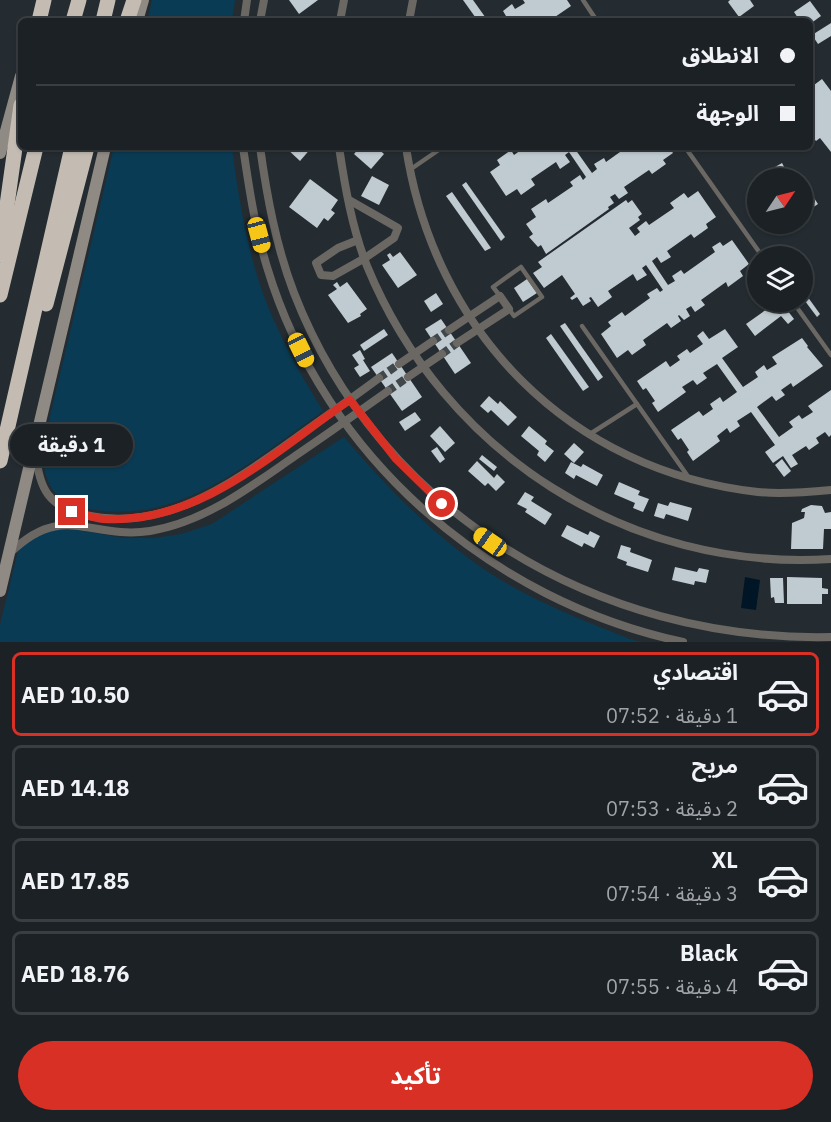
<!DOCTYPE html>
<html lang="ar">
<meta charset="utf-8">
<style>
:root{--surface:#1b2125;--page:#282e32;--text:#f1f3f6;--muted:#a0a3a7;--line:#393e42;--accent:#d93025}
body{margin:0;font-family:"IBM Plex Sans","Noto Sans Arabic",sans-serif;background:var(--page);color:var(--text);direction:rtl;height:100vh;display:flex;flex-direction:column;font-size:22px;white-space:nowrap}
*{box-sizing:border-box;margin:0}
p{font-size:20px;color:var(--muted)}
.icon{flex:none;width:33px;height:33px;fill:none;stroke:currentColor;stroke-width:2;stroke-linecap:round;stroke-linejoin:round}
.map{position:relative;height:642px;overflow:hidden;direction:ltr}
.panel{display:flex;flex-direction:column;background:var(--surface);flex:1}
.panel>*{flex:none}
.hud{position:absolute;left:18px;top:18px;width:795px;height:132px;border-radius:9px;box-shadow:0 2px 4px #0004,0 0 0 2px var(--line);direction:rtl;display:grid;align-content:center;height:132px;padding:0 18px;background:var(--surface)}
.needle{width:39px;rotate:55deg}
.controls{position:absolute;left:747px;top:168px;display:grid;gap:12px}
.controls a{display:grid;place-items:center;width:66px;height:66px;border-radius:50%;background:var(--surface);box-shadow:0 2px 4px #0004,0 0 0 2px var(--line);font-size:30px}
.end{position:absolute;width:27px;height:27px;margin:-14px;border:8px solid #d93025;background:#fff;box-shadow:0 0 0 3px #fff}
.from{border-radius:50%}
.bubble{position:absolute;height:42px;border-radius:21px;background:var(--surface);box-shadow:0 2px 4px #0004,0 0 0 2px var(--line);font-size:20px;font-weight:700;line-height:42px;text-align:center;direction:rtl}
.car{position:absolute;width:18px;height:36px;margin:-18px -9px;border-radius:8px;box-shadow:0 0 4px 2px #0007;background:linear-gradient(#f5c518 24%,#345 0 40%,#f5c518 0 76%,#345 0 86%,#f5c518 0)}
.hud b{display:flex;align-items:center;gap:21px;height:57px;font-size:22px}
.hud b+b{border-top:2px solid var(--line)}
.hud i{width:15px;height:15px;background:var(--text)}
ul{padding:10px 0 0;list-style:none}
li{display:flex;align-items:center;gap:18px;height:84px;margin:0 12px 9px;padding:0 6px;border:3px solid var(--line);border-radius:9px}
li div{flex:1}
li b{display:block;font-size:22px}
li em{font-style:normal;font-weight:700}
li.current{border-color:var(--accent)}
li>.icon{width:54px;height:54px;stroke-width:1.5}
.button{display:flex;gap:12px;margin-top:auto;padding:12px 18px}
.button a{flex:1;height:69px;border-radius:36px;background:var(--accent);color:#fff;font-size:24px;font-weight:700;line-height:69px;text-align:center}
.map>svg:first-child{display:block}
</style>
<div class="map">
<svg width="831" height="642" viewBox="0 0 831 642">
<rect width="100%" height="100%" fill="#242c31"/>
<g fill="#0a3b54">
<polygon points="152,0 235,0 232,21 147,21"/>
<path d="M114,147H232C237,188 244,229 255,269C270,320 295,366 323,411C254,459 177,529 86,508C51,501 45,483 42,450Z"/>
<path d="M344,437C387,488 440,542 496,577C538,603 585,621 630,639L642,642H0V625L18,551L31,537L62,527L123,538H154L181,534L212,524Z"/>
</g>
<polygon fill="#001525" points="745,577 760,580 756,610 741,608"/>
<g fill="#c0cbd1">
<polygon points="289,0 318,0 299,14"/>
<polygon points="463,0 473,0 488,21 478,21"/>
<polygon points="523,0 567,0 571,6 549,21 499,21 506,16 503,11 512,4 515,9 525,3"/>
<polygon points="730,0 750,0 754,6 739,17 728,2"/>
<polygon points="810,1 821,16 810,24 810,21 800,21 794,12"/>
<polygon points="831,23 831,36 818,44 812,35"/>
<polygon points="822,79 831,91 831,152 820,138 816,141 810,134 810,88"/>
<polygon points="285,147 312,147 300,161"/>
<polygon points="360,147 376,147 384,154 371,169 354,154"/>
<polygon points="525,147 577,147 575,149 592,173 597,169 594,164 604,158 606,162 627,147 669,147 673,153 663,160 666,164 652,174 649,170 624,187 628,193 619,199 615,194 610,197 614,203 608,207 609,209 546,254 541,245 538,247 529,237 533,234 526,224 536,217 531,209 546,199 548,203 573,186 570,182 580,175 583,180 586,177 569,152 565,155 570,162 560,169 556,162 531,179 535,185 521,195 517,189 506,196 490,172 500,165 497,160 511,150 514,155"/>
<polygon points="782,163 789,176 784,178 775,178 770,170"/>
<polygon points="372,176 389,185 379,205 361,196"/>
<polygon points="310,179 338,200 331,210 335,213 328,221 324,218 317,228 289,207"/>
<polygon points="466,182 505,237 501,241 462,185"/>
<polygon points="698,191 716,217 706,224 708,228 694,238 691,234 667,251 671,257 661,263 657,257 652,261 668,285 675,281 672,276 681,270 684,274 715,252 712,247 720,242 723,246 732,240 749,264 740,271 743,276 728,287 726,282 701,300 705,305 695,312 691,306 686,309 690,316 684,320 679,315 678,316 681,321 671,328 667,323 643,340 646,345 632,355 628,350 617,358 601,334 611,326 608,322 622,312 625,316 650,298 647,294 657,288 660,292 663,290 646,265 642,268 647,275 637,281 633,274 608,291 612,297 598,307 591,297 589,298 591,301 583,306 577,297 572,300 570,298 575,294 562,275 544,288 533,273 542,267 538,262 626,200 628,203 632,200 642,214 638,217 640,220 629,228 635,236 640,232 637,228 646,221 649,225 674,208 670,203 684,193 688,198"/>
<polygon points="452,192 491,248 485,251 446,196"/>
<polygon points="814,198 818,204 802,215 802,204"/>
<polygon points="400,252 417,275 398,288 382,265 390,260 387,255 390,253 393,257"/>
<polygon points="527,279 537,293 523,302 514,288"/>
<polygon points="337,282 340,287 347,282 367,309 360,314 361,316 348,323 328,295 337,289 333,285"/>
<polygon points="802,289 820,314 817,317 802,297"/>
<polygon points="436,293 443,304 431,312 424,301"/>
<polygon points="772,302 781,302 794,319 788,324 781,316 755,336 746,324 774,304"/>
<polygon points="441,319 471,363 455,374 425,329"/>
<polygon points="565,323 603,377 598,381 560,326"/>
<polygon points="384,329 388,335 364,351 360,345"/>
<polygon points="725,329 738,347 722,358 743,387 758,377 755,372 764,365 767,370 777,364 772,357 802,338 808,346 807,347 823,366 793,387 791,383 781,390 785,395 776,401 772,396 757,407 779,437 793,427 789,422 799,415 802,419 813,412 808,406 831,390 831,435 829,437 825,432 816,438 819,443 809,450 806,446 792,455 798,464 791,468 783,456 773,463 765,452 775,445 751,412 737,421 740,426 730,433 727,428 717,436 720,441 693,461 687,452 689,450 681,438 678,440 671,430 699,411 703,416 713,409 710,404 720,397 723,402 737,392 717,364 703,373 707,378 697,385 693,380 682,387 686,392 658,412 652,403 655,401 646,388 643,390 637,381 666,361 670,367 680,360 677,356 687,349 690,353 703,344 697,336 703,331 709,339"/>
<polygon points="551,334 589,387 583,391 546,338"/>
<polygon points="360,350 365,359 363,360 370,371 360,377 354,368 359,365 352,355"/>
<polygon points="392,353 422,397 402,411 371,367"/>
<polygon points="489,396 498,404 500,401 517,417 508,426 491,410 488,413 480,406"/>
<polygon points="415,412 421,420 405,431 399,422"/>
<polygon points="440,426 455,443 445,452 430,436"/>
<polygon points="529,426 547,441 545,444 554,451 545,462 537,455 539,451 521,436"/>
<polygon points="574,443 584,452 574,463 564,454"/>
<polygon points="437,447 445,459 440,463 431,451"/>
<polygon points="482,455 497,467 494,471 479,459"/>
<polygon points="782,459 791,471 784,477 775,465"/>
<polygon points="477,461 494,478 497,474 505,482 496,491 488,483 485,486 468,471"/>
<polygon points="571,462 581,467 583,464 603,475 597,486 576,475 574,479 565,473"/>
<polygon points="619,482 640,491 638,495 649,499 643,512 633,508 635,503 614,494"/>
<polygon points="525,492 534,497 531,501 552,514 545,525 525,512 527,509 517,504"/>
<polygon points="670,502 692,508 688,521 666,514 664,519 654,516 658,503 668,506"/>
<polygon points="811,505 822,506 825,513 831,512 831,529 824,529 823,549 791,549 792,523 804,518 805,512 801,512 802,509"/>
<polygon points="567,525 588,535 590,531 600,536 594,548 584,543 582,547 561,536"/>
<polygon points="621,545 631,548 630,552 652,560 648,572 626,565 627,562 617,558"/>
<polygon points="675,567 697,572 699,568 709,570 706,583 695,581 694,585 672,580"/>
<polygon points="787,577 822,578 822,588 828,589 828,594 822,594 822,604 787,604"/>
<polygon points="770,578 783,578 784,603 775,603 774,597 771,598"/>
</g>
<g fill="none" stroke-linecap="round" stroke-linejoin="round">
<g stroke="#40484c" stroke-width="8" stroke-dasharray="8 4" stroke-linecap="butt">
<polyline points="433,341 449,330"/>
<polyline points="442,354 457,343"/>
<polyline points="379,378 399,364"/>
<polyline points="388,391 408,377"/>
</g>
<g stroke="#6b6864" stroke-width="4.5">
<polyline points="583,0 597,21"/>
<polyline points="685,147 762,256"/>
<polyline points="411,169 443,147"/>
<polyline points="500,296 493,287 521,267 542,297 514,316 509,309"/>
<polyline points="793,302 831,355"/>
<polyline points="582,326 687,475"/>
<polyline points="590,434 637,404"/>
</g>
<g stroke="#6b6864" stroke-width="8">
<polyline points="244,21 247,0"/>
<polyline points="260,21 264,0"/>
<polyline points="340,21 344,0"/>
<polyline points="409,21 413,0"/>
<path d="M243,147C249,188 255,228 267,267C324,457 491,601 683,642"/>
<path d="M260,147C267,197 276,246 294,293C379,512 597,642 831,637"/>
<path d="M339,147C345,187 352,228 367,266C444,453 628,572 831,559"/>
<path d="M406,147C434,332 570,471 758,492C778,494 810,492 831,490"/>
<polyline points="349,200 398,228 394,238 365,258 333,276 321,275 316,263 338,248 358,240"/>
<polyline points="449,330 500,296 509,309 457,343"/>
<polyline points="399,364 433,341"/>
<polyline points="408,377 442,354"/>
<path d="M36,454C39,489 49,507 85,515C165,533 232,483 293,440C322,419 351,399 379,378"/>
<path d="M10,553C63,501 90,540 150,531C205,522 250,487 295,456C326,435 357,413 388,391"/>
</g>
<g stroke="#8f8a84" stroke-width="12">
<polyline points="137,21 143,0"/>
<polyline points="0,153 21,76"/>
<polyline points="0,591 105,147"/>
</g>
<g stroke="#c4bcb3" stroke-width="15">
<polyline points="39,21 44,0"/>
<polyline points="73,21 79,0"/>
<polyline points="103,21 108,0"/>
<polyline points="127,21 134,0"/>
<polyline points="0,255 21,105"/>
<polyline points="0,295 36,147"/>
<polyline points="46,304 87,147"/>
<polyline points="0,461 72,147"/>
</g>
</g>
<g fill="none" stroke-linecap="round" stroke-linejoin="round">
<path stroke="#d93025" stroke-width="8" d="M72,512C82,514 93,518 103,519C200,525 276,450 350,400L396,459L442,504"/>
</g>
</svg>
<div class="controls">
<a><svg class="needle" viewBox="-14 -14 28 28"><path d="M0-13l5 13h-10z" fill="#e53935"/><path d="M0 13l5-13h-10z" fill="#a0a3a7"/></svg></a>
<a><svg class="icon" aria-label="layers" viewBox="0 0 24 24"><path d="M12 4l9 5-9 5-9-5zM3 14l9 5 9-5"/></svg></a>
</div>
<i class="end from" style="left:442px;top:504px"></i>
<i class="end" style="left:72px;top:512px"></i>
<div class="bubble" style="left:10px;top:424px;width:123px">1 دقيقة</div>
<i class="car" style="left:259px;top:235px;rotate:165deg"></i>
<i class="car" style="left:301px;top:350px;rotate:154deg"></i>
<i class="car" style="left:490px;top:542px;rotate:305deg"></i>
<div class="hud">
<b><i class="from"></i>الانطلاق</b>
<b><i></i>الوجهة</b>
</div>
</div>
<section class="panel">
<ul>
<li class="current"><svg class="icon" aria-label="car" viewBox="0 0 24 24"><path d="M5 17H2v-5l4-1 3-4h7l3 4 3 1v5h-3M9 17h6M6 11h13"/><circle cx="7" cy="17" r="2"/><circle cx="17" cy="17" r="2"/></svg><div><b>اقتصادي</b><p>1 دقيقة · 07:52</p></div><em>AED 10.50</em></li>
<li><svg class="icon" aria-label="car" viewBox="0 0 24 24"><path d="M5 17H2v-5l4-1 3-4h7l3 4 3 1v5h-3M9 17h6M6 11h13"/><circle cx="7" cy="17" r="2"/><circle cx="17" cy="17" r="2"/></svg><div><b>مريح</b><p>2 دقيقة · 07:53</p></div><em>AED 14.18</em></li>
<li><svg class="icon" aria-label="car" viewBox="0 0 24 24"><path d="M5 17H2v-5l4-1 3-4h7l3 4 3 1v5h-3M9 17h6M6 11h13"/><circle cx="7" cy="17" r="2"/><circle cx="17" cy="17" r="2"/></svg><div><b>XL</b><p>3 دقيقة · 07:54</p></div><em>AED 17.85</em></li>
<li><svg class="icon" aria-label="car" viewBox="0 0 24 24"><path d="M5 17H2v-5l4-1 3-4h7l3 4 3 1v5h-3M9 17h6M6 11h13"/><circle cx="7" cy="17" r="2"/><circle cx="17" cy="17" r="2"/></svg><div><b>Black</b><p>4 دقيقة · 07:55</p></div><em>AED 18.76</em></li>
</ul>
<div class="button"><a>تأكيد</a></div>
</section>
